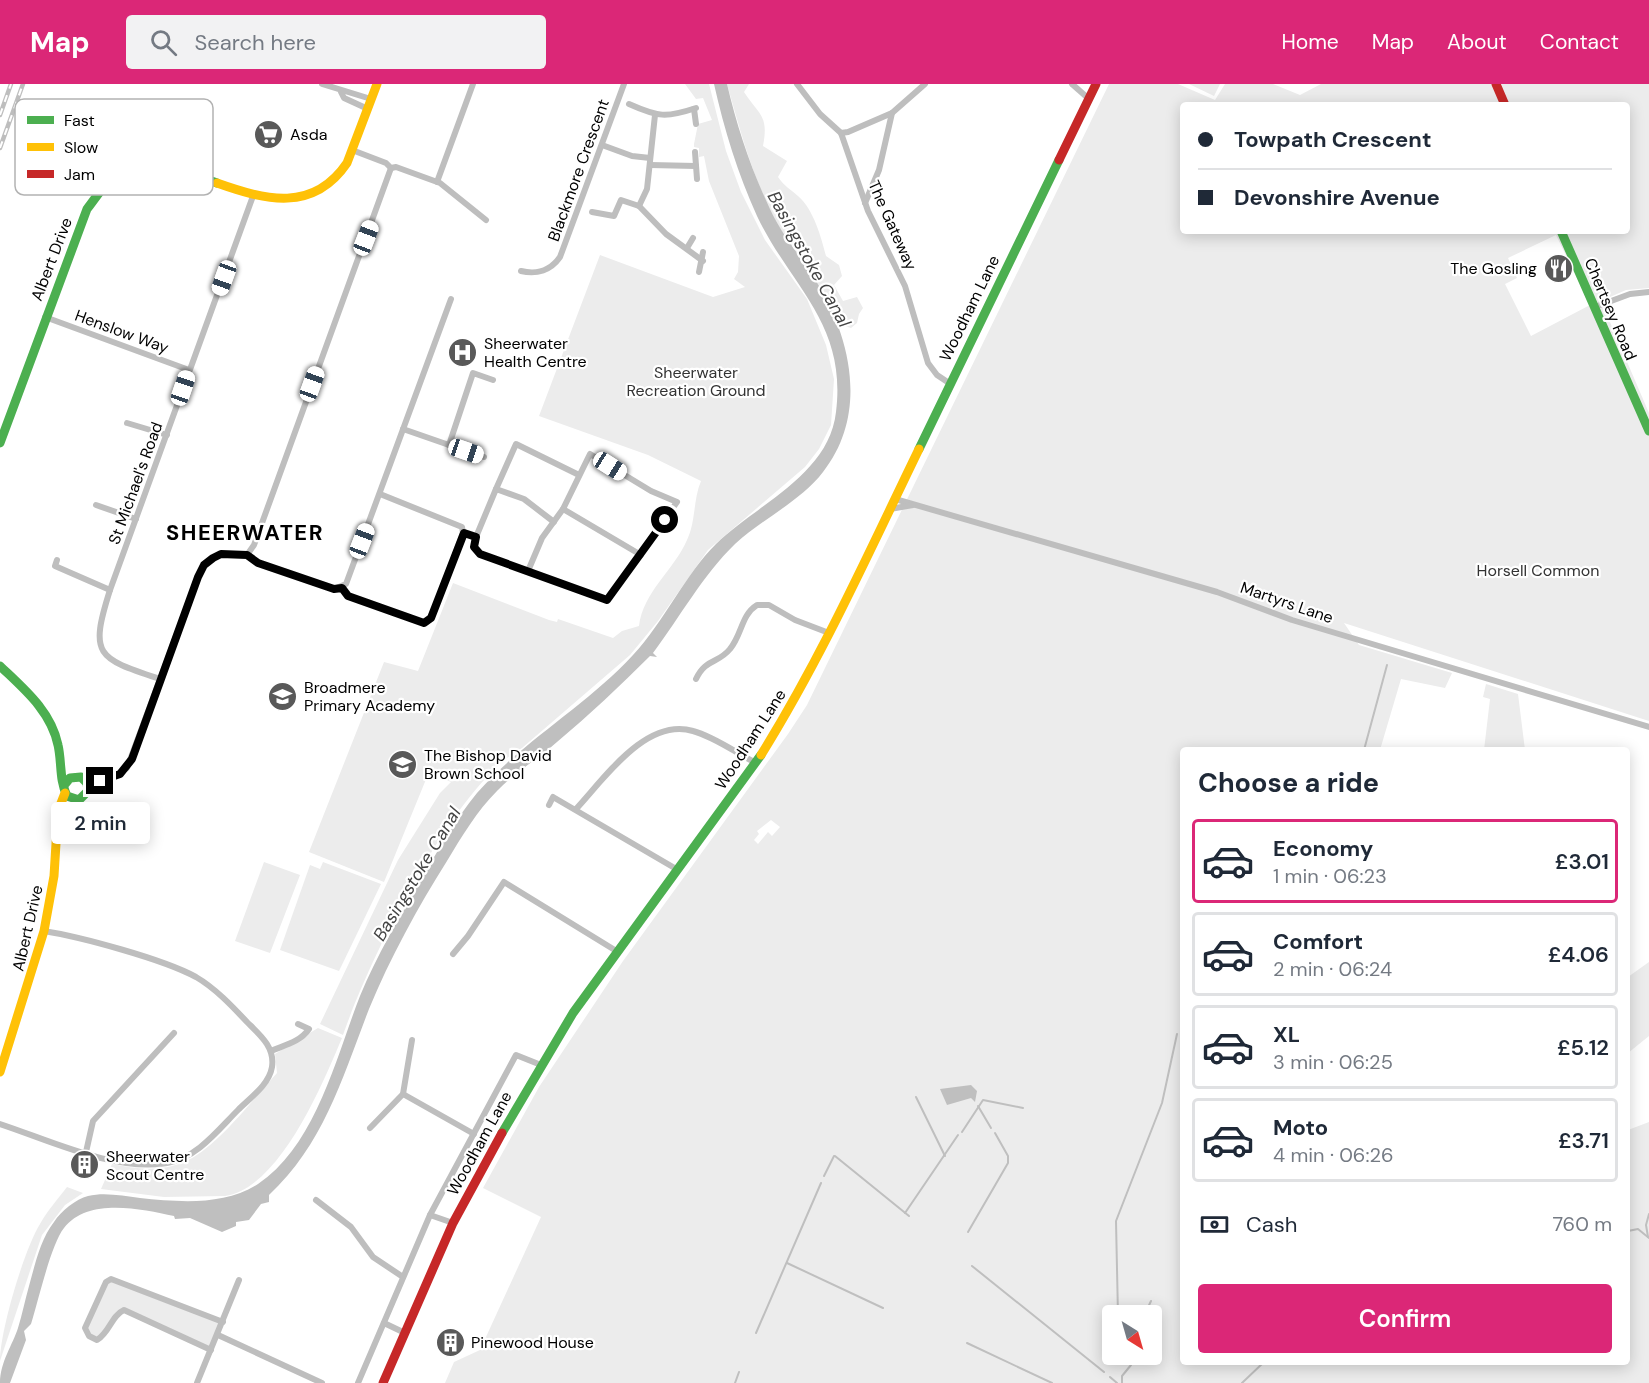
<!DOCTYPE html>
<meta charset="utf-8">
<style>
:root{--surface:#fff;--page:#f2f2f3;--text:#1f2937;--muted:#747a83;--line:#e0e1e3;--accent:#db2777}
body{margin:0;font-family:"DM Sans",sans-serif;background:var(--page);color:var(--text);height:100vh;display:flex;flex-direction:column;font-size:22px;white-space:nowrap}
*{box-sizing:border-box;margin:0}
p{font-size:20px;color:var(--muted)}
.icon{flex:none;width:33px;height:33px;fill:none;stroke:currentColor;stroke-width:2;stroke-linecap:round;stroke-linejoin:round}
.map{position:relative;flex:1;overflow:hidden}
.panel{position:absolute;left:1180px;top:663px;width:450px;height:618px;display:flex;flex-direction:column;background:var(--surface);border-radius:6px;box-shadow:0 3px 15px #0003}
.panel>*{flex:none}
.guide{position:absolute;left:1180px;top:18px;width:450px;height:132px;border-radius:6px;box-shadow:0 3px 15px #0003;display:grid;align-content:center;height:132px;padding:0 18px;background:var(--surface)}
.needle{width:39px;rotate:143deg}
.tools{position:absolute;left:1102px;top:1221px;display:grid;gap:12px}
.tools a{display:grid;place-items:center;width:60px;height:60px;border-radius:6px;background:var(--surface);box-shadow:0 3px 15px #0003;font-size:30px}
.end{position:absolute;width:27px;height:27px;margin:-14px;border:8px solid #000;background:#fff;box-shadow:0 0 0 3px #fff}
.from{border-radius:50%}
.bubble{position:absolute;height:42px;border-radius:6px;background:var(--surface);box-shadow:0 3px 15px #0003;font-size:20px;font-weight:600;line-height:42px;text-align:center}
.car{position:absolute;width:18px;height:36px;margin:-18px -9px;border-radius:8px;box-shadow:0 0 4px 2px #0007;background:linear-gradient(#fff 24%,#345 0 40%,#fff 0 76%,#345 0 86%,#fff 0)}
.guide b{display:flex;align-items:center;gap:21px;height:57px;font-size:22px}
.guide b+b{border-top:2px solid var(--line)}
.guide i{width:15px;height:15px;background:var(--text)}
ul{padding:0;list-style:none}
li{display:flex;align-items:center;gap:18px;height:84px;margin:0 12px 9px;padding:0 6px;border:3px solid var(--line);border-radius:6px}
li div{flex:1}
li b{display:block;font-size:22px}
li em{font-style:normal;font-weight:600}
li.selected{border-color:var(--accent)}
li>.icon{width:54px;height:54px;stroke-width:1.5}
h2{padding:0 18px;font-size:27px;line-height:72px}
.pay{display:flex;align-items:center;gap:15px;height:66px;padding:0 18px;font-size:22px}
.pay p{margin-inline-start:auto}
.primary-button{display:flex;gap:12px;margin-top:auto;padding:12px 18px}
.primary-button a{flex:1;height:69px;border-radius:6px;background:var(--accent);color:#fff;font-size:24px;font-weight:600;line-height:69px;text-align:center}
header{display:flex;align-items:center;gap:36px;box-sizing:border-box;height:84px;padding:0 30px;background:var(--accent);color:#fff}
header strong{font-size:28px}
nav{display:flex;gap:33px;margin-inline-start:auto;font-size:21px}
.search{width:420px;height:54px;background:var(--page);display:flex;align-items:center;gap:15px;box-sizing:border-box;padding:0 21px;border-radius:6px;color:var(--muted);font-size:22px}
.map>svg:first-child{display:block}
</style>
<header>
<strong>Map</strong>
<div class="search"><svg class="icon" aria-label="search" viewBox="0 0 24 24"><circle cx="10" cy="10" r="6"/><path d="M15 15l6 6"/></svg>Search here</div>
<nav><a>Home</a><a>Map</a><a>About</a><a>Contact</a></nav>
</header>
<div class="map">
<svg width="1649" height="1299" viewBox="0 0 1649 1299">
<rect width="100%" height="100%" fill="#fff"/>
<g fill="#ececec" fill-rule="evenodd">
<path d="M685,0H709L726,67L741,108L765,156L807,215L826,261L834,295L831,341L819,365L805,383L708,466L658,537L630,571L522,664C453,702 369,876 343,951L320,940L398,776L440,709L451,698L429,688L384,798L309,768L384,578L418,587L453,499L549,536L557,538L558,535L613,554L622,547L639,542C643,508 674,486 687,456C696,437 693,416 701,397L648,371L539,332L600,171L713,213L745,203L734,195L738,188L739,172L709,97L704,72L699,73V64L694,63V60L698,40L712,36L703,14L696,15Z"/>
<path d="M727,0H749L744,8C759,31 769,31 763,62L787,77L778,93C784,102 790,105 798,112C814,126 821,153 826,172L839,181L842,192L834,201L843,217L857,213L863,224L859,230L857,239L851,244L838,240C824,208 804,183 786,154C756,107 742,53 727,0Z"/>
<path d="M1109,0H1178L1215,16L1225,0H1273L1300,11L1321,0H1649V204L1626,206L1601,217L1649,329V637L1344,539L1359,561L1452,589L1445,604L1401,595L1380,666H1184V1278H1628V1046L1649,1038V1299H445L454,1278L480,1266L541,1133L483,1104L539,1003L623,877L788,650L807,621ZM1184,21H1628V147H1184ZM1556,151L1590,221L1531,252L1505,200L1517,194L1508,174ZM771,736L780,743L772,752L768,748L758,760L754,756L759,750L757,747ZM1113,1232H1152V1270H1113Z"/>
<polygon points="1189,0 1220,0 1214,12"/>
<polygon points="1486,600 1518,610 1525,666 1484,666 1490,615 1483,613"/>
<polygon points="264,778 300,791 270,869 235,857"/>
<polygon points="323,778 381,800 339,887 280,866 310,781 320,785"/>
<polygon points="1649,878 1649,952 1628,969 1628,893"/>
<path d="M318,944L342,954C323,999 280,1104 225,1112L164,1113L101,1105L112,1080C135,1085 161,1088 184,1078C215,1066 254,1014 277,989L275,970Z"/>
<path d="M67,1103L83,1109L65,1121L42,1151L0,1277C0,1247 24,1166 40,1140C47,1127 58,1115 67,1103Z"/>
<polygon points="111,1195 223,1238 211,1266 124,1226 97,1256 89,1252 85,1244 106,1198"/>
</g>
<g fill="#bfbfbf">
<path d="M714,0H727C737,43 751,85 770,125C782,151 801,173 816,197C852,255 868,331 823,388C801,417 762,435 735,460C703,491 680,533 653,569L657,573L650,572C620,602 589,631 557,658C538,675 515,688 497,707C477,727 462,752 447,777C418,823 390,874 369,925C343,992 324,1060 269,1111V1118L261,1120L249,1136L236,1138V1142L222,1148L190,1134L175,1135L174,1132C141,1125 88,1113 64,1144C51,1160 38,1218 31,1240L24,1247L26,1256L10,1299H0C0,1278 13,1260 18,1244C22,1231 25,1216 29,1202C35,1181 40,1156 54,1138C61,1127 76,1115 88,1112C105,1108 123,1112 140,1114C179,1118 224,1122 258,1100C316,1061 336,973 360,912C377,871 399,834 421,796C438,766 455,736 477,709C523,657 586,622 633,571C664,538 686,489 716,460C757,420 829,391 836,328C847,239 791,203 757,132C738,90 724,45 714,0Z"/>
<polygon points="971,1001 977,1007 975,1018 971,1014 947,1021 940,1005"/>
</g>
<g fill="none" stroke-linecap="round" stroke-linejoin="round">
<g stroke="#bfbfbf" stroke-width="2">
<polyline points="1364,666 1387,581"/>
<polyline points="916,1013 945,1072"/>
<polyline points="978,1022 991,1044"/>
<polyline points="962,1048 983,1016 1023,1024"/>
<polyline points="835,1072 909,1132"/>
<polyline points="824,1092 834,1072"/>
<polyline points="905,1129 958,1051"/>
<polyline points="1628,1147 1638,1145 1649,1154"/>
<polyline points="968,1148 1008,1079 1008,1072 995,1049"/>
<polyline points="1648,1153 1646,1141 1649,1130"/>
<polyline points="787,1179 883,1224"/>
<polyline points="972,1182 1104,1288"/>
<polyline points="1118,1232 1116,1137 1162,1019 1177,950"/>
<polyline points="1144,1232 1151,1217"/>
<polyline points="756,1249 821,1099"/>
<polyline points="967,1259 1052,1299"/>
<polyline points="1110,1293 1117,1299"/>
<polyline points="735,1299 739,1288"/>
<polyline points="1122,1299 1122,1292 1131,1281 1134,1270"/>
<polyline points="1242,1299 1264,1278"/>
</g>
<g stroke="#bebebe" stroke-width="6">
<polyline points="322,0 371,15"/>
<polyline points="797,0 820,30 841,49 868,127 905,202 928,279 937,291 949,299"/>
<polyline points="1072,0 1089,15"/>
<polyline points="341,8 344,14 368,25"/>
<path d="M629,20C658,33 666,34 696,24"/>
<polyline points="694,25 696,40"/>
<polyline points="841,49 848,48 892,29"/>
<polyline points="602,61 632,72 650,74"/>
<polyline points="352,66 386,79 391,84 396,83 440,99 486,136"/>
<polyline points="695,68 697,95"/>
<polyline points="650,81 696,82"/>
<polyline points="437,98 473,0"/>
<polyline points="865,119 879,86 892,29 925,0"/>
<polyline points="639,122 647,105 655,31"/>
<polyline points="592,128 614,132 621,116 639,122 666,150 703,177"/>
<polyline points="687,164 693,154"/>
<path d="M521,187C537,191 551,186 560,173L624,0"/>
<polyline points="699,188 703,168"/>
<polyline points="1595,223 1630,210 1649,208"/>
<polyline points="45,233 189,286"/>
<polyline points="127,339 167,351"/>
<polyline points="403,345 449,361"/>
<polyline points="484,373 449,361 473,289 493,296"/>
<polyline points="496,405 516,360 579,391"/>
<polyline points="895,415 1217,508 1292,536 1649,643"/>
<polyline points="96,421 136,435"/>
<polyline points="563,425 641,471"/>
<polyline points="890,425 913,421"/>
<polyline points="463,449 476,453 474,463 480,470 607,516 677,418 651,407 590,370 563,425 542,454 528,487"/>
<polyline points="476,453 496,405 524,415 554,438"/>
<polyline points="247,471 254,461 391,84"/>
<polyline points="57,476 55,482 110,506"/>
<polyline points="342,504 348,512 425,539 431,534 463,449 462,443 380,410"/>
<path d="M160,595C97,574 89,572 110,506L253,112"/>
<path d="M696,595C706,574 718,580 730,565C742,551 741,531 757,521H769L795,536L829,549"/>
<polyline points="83,694 113,693 127,684 198,493 204,481 213,474 221,470 247,471 258,479 334,505 346,500 451,215"/>
<polyline points="549,721 553,713 678,786"/>
<path d="M576,725C604,695 646,633 693,647C715,653 736,669 756,679"/>
<polyline points="453,870 468,852 504,798 618,868"/>
<path d="M271,967C285,961 300,958 309,945L298,940"/>
<polyline points="403,1010 474,1050"/>
<path d="M0,1040C49,1056 115,1088 167,1079C197,1074 218,1046 238,1026C250,1014 269,1001 272,983C275,963 260,951 247,938C232,922 215,904 196,893C163,875 81,853 44,847"/>
<polyline points="370,1044 403,1010 412,956"/>
<polyline points="86,1068 93,1037 174,949"/>
<polyline points="316,1116 351,1143 373,1173 403,1193"/>
<polyline points="430,1131 453,1139"/>
<polyline points="384,1239 405,1249"/>
<polyline points="218,1251 322,1299"/>
<path d="M211,1266L124,1226C111,1232 110,1248 97,1256L89,1252L85,1244L106,1198L111,1195L223,1238"/>
<polyline points="197,1299 239,1196"/>
<polyline points="358,1299 430,1131 516,971 541,981"/>
</g>
<g stroke="#4caf50" stroke-width="9">
<polyline points="1561,147 1649,347"/>
<path d="M0,359L87,125C95,115 104,100 114,93C145,72 185,87 217,99"/>
<polyline points="919,365 1059,76"/>
<path d="M0,582C24,605 51,627 58,661C62,678 59,696 67,712L79,716L88,707L87,699L81,693L70,694L65,700"/>
<polyline points="502,1049 573,929 761,671"/>
</g>
<g stroke="#ffc107" stroke-width="9">
<path d="M217,99C265,116 313,129 347,79L377,0"/>
<path d="M761,671C822,573 869,468 919,365"/>
<polyline points="0,988 44,847 54,792 58,727 65,709"/>
</g>
<g stroke="#c62828" stroke-width="9">
<polyline points="1496,0 1505,21"/>
<polyline points="1059,76 1096,0"/>
<polyline points="383,1299 453,1139 502,1049"/>
</g>
<defs>
<g id="rail">
<polyline points="0,31 11,0"/>
<polyline points="0,64 23,0"/>
</g>
</defs>
<use href="#rail" stroke="#bebebe" stroke-width="4.5"/>
<use href="#rail" stroke="#fff" stroke-width="2" stroke-dasharray="7" stroke-linecap="butt"/>
</g>
<g fill="none" stroke-linecap="round" stroke-linejoin="round">
<polyline stroke="#000" stroke-width="8" points="100,697 120,690 132,675 198,493 204,481 213,474 221,470 247,471 258,479 334,505 342,504 348,512 424,539 431,534 464,449 476,453 474,463 480,470 607,516 665,436"/>
</g>
<defs>
<symbol id="supermarket-disc" viewBox="-11 -11 22 22"><circle r="9.5" fill="#595959" stroke="#fff"/><path d="M-6-5.5h2.5l.6 2H6L4.5 2H-2.5L-4.4-4H-6ZM-1.5 3.2a1.3 1.3 0 1 0 .1 0ZM3 3.2a1.3 1.3 0 1 0 .1 0Z" fill="#fff"/></symbol>
<symbol id="restaurant-disc" viewBox="-11 -11 22 22"><circle r="9.5" fill="#595959" stroke="#fff"/><path d="M-5-6h1v4h1v-4h1v4h1v-4h1v5L-1.5 .5V6h-2V.5L-5-1ZM5-6V6H3V1.5H1.5Q1.5-4 5-6Z" fill="#fff"/></symbol>
<symbol id="hospital-disc" viewBox="-11 -11 22 22"><circle r="9.5" fill="#595959" stroke="#fff"/><path d="M-5-5h3v3.5h4V-5h3V5h-3V1.5h-4V5h-3Z" fill="#fff"/></symbol>
<symbol id="school-disc" viewBox="-11 -11 22 22"><circle r="9.5" fill="#595959" stroke="#fff"/><path d="M0-5L7-2L0 1L-7-2ZM-4 1L0 2.5L4 1V4Q0 6-4 4Z" fill="#fff"/></symbol>
<symbol id="building-disc" viewBox="-11 -11 22 22"><circle r="9.5" fill="#595959" stroke="#fff"/><path d="M-4-6H4V6H1V3H-1V6H-4ZM-2.5-4.3h1.7v1.8h-1.7ZM.8-4.3h1.7v1.8H.8ZM-2.5-1h1.7V.8h-1.7ZM.8-1h1.7V.8H.8Z" fill="#fff"/></symbol>
</defs>
<g fill-rule="evenodd">
<use href="#supermarket-disc" x="252" y="34" width="33" height="33"/>
<use href="#restaurant-disc" x="1542" y="168" width="33" height="33"/>
<use href="#hospital-disc" x="446" y="252" width="33" height="33"/>
<use href="#school-disc" x="266" y="596" width="33" height="33"/>
<use href="#school-disc" x="386" y="664" width="33" height="33"/>
<use href="#building-disc" x="68" y="1064" width="33" height="33"/>
<use href="#building-disc" x="434" y="1242" width="33" height="33"/>
</g>
<g text-anchor="middle" stroke-width="4.5" stroke-linejoin="round" paint-order="stroke">
<g font-size="16" fill="#000" stroke="#fff" text-anchor="start">
<text x="290" y="56">Asda</text>
<text x="1537" y="190" text-anchor="end">The Gosling</text>
<text x="484" y="265">Sheerwater<tspan x="484" dy="18">Health Centre</tspan></text>
<text x="304" y="609">Broadmere<tspan x="304" dy="18">Primary Academy</tspan></text>
<text x="424" y="677">The Bishop David<tspan x="424" dy="18">Brown School</tspan></text>
<text x="106" y="1078">Sheerwater<tspan x="106" dy="18">Scout Centre</tspan></text>
<text x="471" y="1264">Pinewood House</text>
</g>
<g font-size="16" fill="#000" stroke="#fff">
<text transform="translate(578 86) rotate(-70)" y="6">Blackmore Crescent</text>
<text transform="translate(893 141) rotate(66)" y="6">The Gateway</text>
<text transform="translate(51 175) rotate(-69)" y="6">Albert Drive</text>
<text transform="translate(969 224) rotate(-64)" y="6">Woodham Lane</text>
<text transform="translate(1611 225) rotate(67)" y="6">Chertsey Road</text>
<text transform="translate(122 247) rotate(20)" y="6">Henslow Way</text>
<text transform="translate(135 399) rotate(-70)" y="6">St Michael's Road</text>
<text transform="translate(1287 518) rotate(19)" y="6">Martyrs Lane</text>
<text transform="translate(750 655) rotate(-57)" y="6">Woodham Lane</text>
<text transform="translate(27 844) rotate(-77)" y="6">Albert Drive</text>
<text transform="translate(479 1059) rotate(-61)" y="6">Woodham Lane</text>
</g>
<g font-size="16" fill="#333" stroke="#fff">
<text x="696" y="294">Sheerwater<tspan x="696" dy="18">Recreation Ground</tspan></text>
<text x="1538" y="492">Horsell Common</text>
</g>
<g font-size="18" font-style="italic" fill="#444" stroke="#fff">
<text transform="translate(809 175) rotate(61)" y="6">Basingstoke Canal</text>
<text transform="translate(417 790) rotate(-59)" y="6">Basingstoke Canal</text>
</g>
<g font-size="22" font-weight="bold" letter-spacing="1.5" fill="#000" stroke="#fff">
<text x="245" y="456">SHEERWATER</text>
</g>
</g>
<rect x="15" y="15" width="198" height="96" rx="9" fill="#fff" stroke="#b2b2b2" stroke-width="1.5"/>
<rect x="27" y="32" width="27" height="8" fill="#4caf50"/>
<rect x="27" y="59" width="27" height="8" fill="#ffc107"/>
<rect x="27" y="86" width="27" height="8" fill="#c62828"/>
<g font-size="16" fill="#000">
<text x="64" y="42">Fast</text>
<text x="64" y="69">Slow</text>
<text x="64" y="96">Jam</text>
</g>
</svg>
<div class="tools">
<a><svg class="needle" viewBox="-14 -14 28 28"><path d="M0-13l5 13h-10z" fill="#e53935"/><path d="M0 13l5-13h-10z" fill="#747a83"/></svg></a>
</div>
<i class="end from" style="left:665px;top:436px"></i>
<i class="end" style="left:100px;top:697px"></i>
<div class="bubble" style="left:51px;top:718px;width:99px">2 min</div>
<i class="car" style="left:366px;top:154px;rotate:21deg"></i>
<i class="car" style="left:224px;top:194px;rotate:200deg"></i>
<i class="car" style="left:312px;top:300px;rotate:20deg"></i>
<i class="car" style="left:183px;top:304px;rotate:19deg"></i>
<i class="car" style="left:466px;top:367px;rotate:109deg"></i>
<i class="car" style="left:610px;top:382px;rotate:122deg"></i>
<i class="car" style="left:362px;top:457px;rotate:21deg"></i>
<div class="guide">
<b><i class="from"></i>Towpath Crescent</b>
<b><i></i>Devonshire Avenue</b>
</div>
<section class="panel">
<h2>Choose a ride</h2>
<ul>
<li class="selected"><svg class="icon" aria-label="car" viewBox="0 0 24 24"><path d="M5 17H2v-5l4-1 3-4h7l3 4 3 1v5h-3M9 17h6M6 11h13"/><circle cx="7" cy="17" r="2"/><circle cx="17" cy="17" r="2"/></svg><div><b>Economy</b><p>1 min · 06:23</p></div><em>£3.01</em></li>
<li><svg class="icon" aria-label="car" viewBox="0 0 24 24"><path d="M5 17H2v-5l4-1 3-4h7l3 4 3 1v5h-3M9 17h6M6 11h13"/><circle cx="7" cy="17" r="2"/><circle cx="17" cy="17" r="2"/></svg><div><b>Comfort</b><p>2 min · 06:24</p></div><em>£4.06</em></li>
<li><svg class="icon" aria-label="car" viewBox="0 0 24 24"><path d="M5 17H2v-5l4-1 3-4h7l3 4 3 1v5h-3M9 17h6M6 11h13"/><circle cx="7" cy="17" r="2"/><circle cx="17" cy="17" r="2"/></svg><div><b>XL</b><p>3 min · 06:25</p></div><em>£5.12</em></li>
<li><svg class="icon" aria-label="car" viewBox="0 0 24 24"><path d="M5 17H2v-5l4-1 3-4h7l3 4 3 1v5h-3M9 17h6M6 11h13"/><circle cx="7" cy="17" r="2"/><circle cx="17" cy="17" r="2"/></svg><div><b>Moto</b><p>4 min · 06:26</p></div><em>£3.71</em></li>
</ul>
<div class="pay"><svg class="icon" aria-label="cash" viewBox="0 0 24 24"><path d="M3 7h18v10H3z"/><circle cx="12" cy="12" r="2"/></svg>Cash<p>760 m</p></div>
<div class="primary-button"><a>Confirm</a></div>
</section>
</div>
